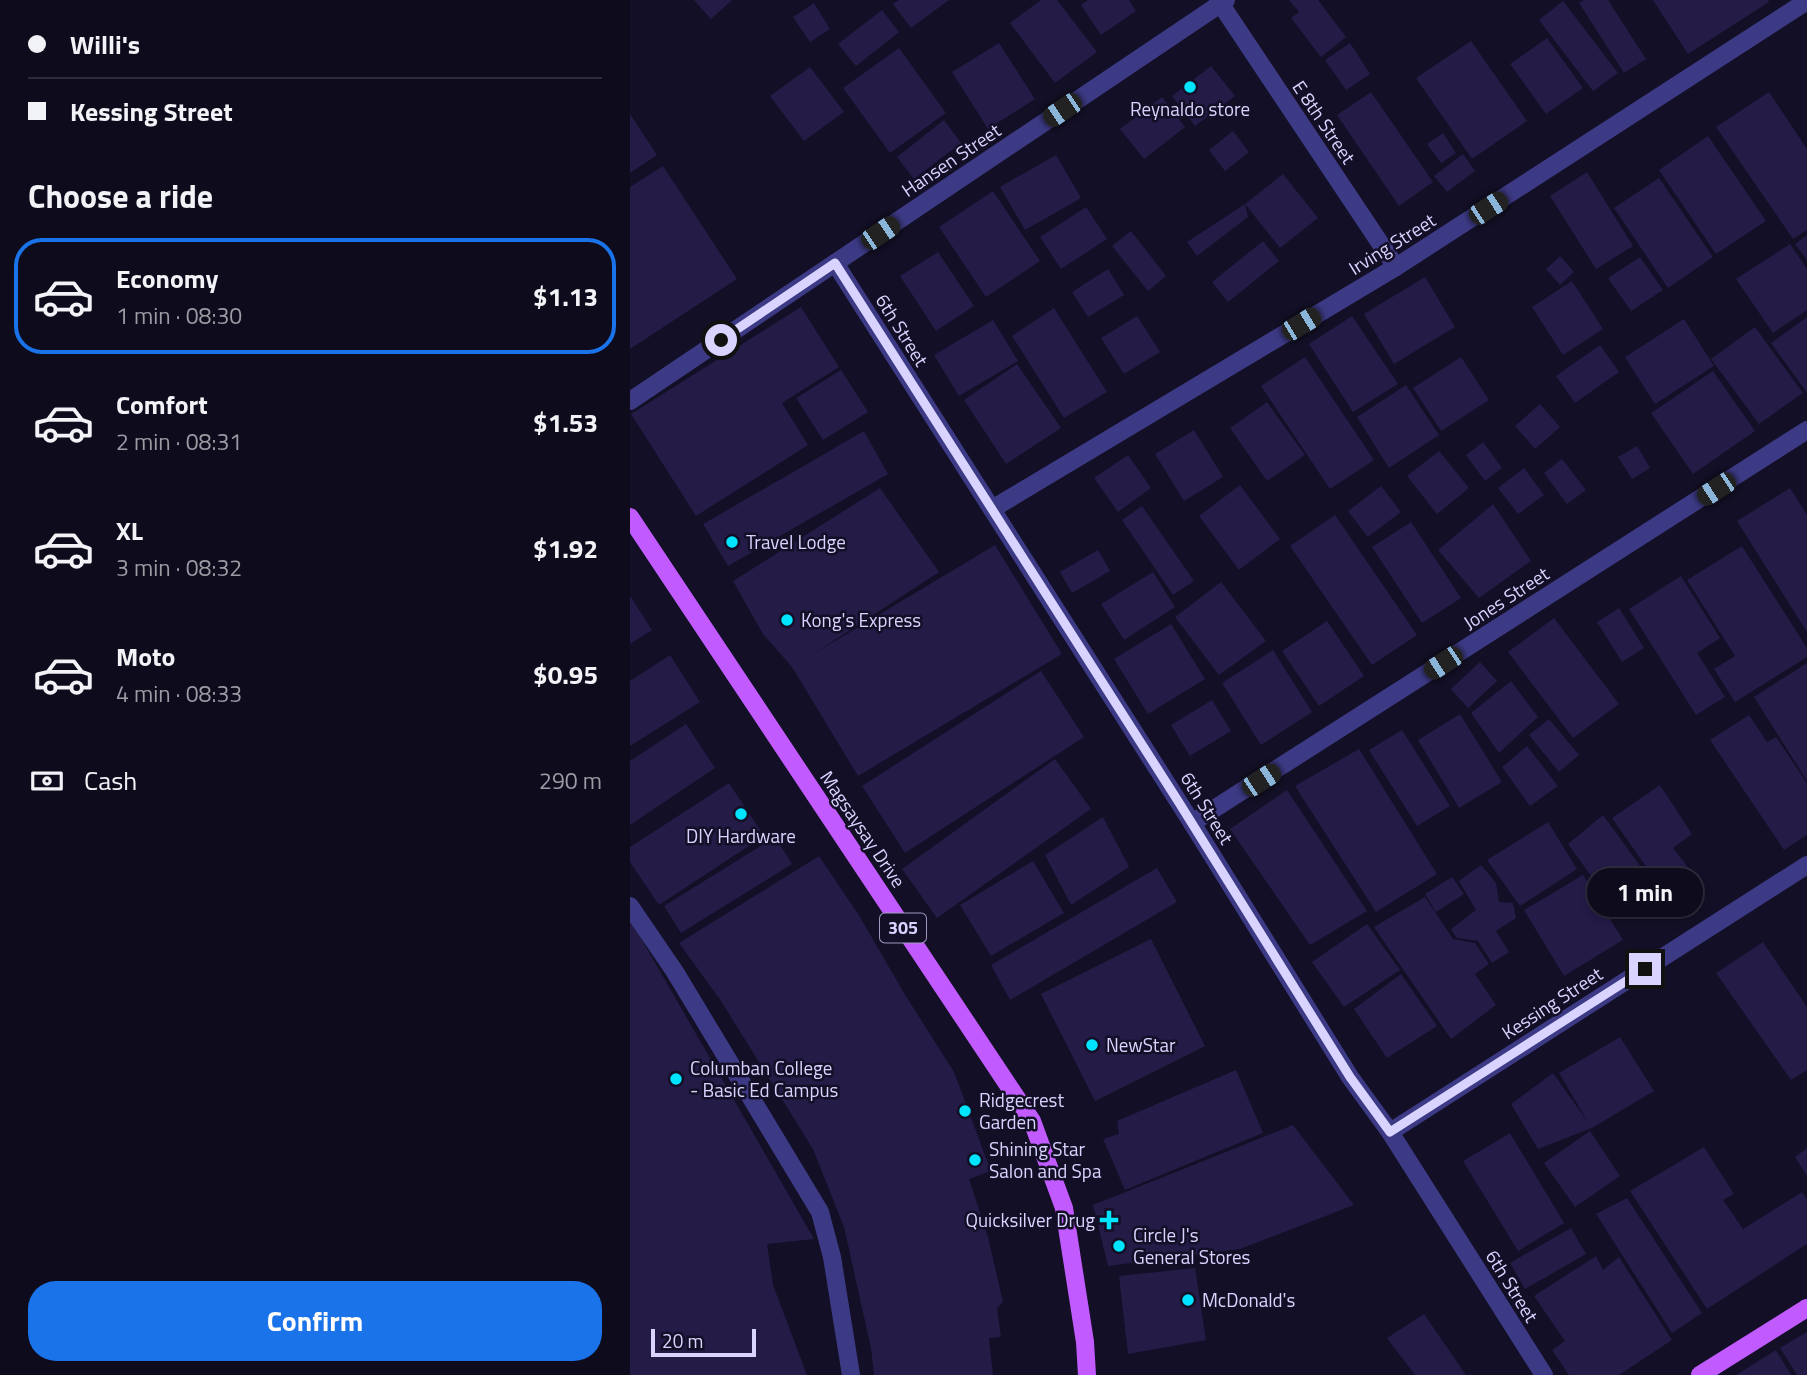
<!DOCTYPE html>
<meta charset="utf-8">
<style>
:root{--surface:#0e0b1c;--page:#1c1929;--text:#f1f3f6;--muted:#9b9ba3;--line:#2e2b3b;--accent:#1a73e8}
body{margin:0;font-family:"Titillium Web",sans-serif;background:var(--page);color:var(--text);height:100vh;display:flex;flex-direction:column;font-size:26px;white-space:nowrap}
*{box-sizing:border-box;margin:0}
p{font-size:23px;color:var(--muted)}
.icon{flex:none;width:38px;height:38px;fill:none;stroke:currentColor;stroke-width:2;stroke-linecap:round;stroke-linejoin:round}
.map{position:relative;flex:1;overflow:hidden}
.details{display:flex;flex-direction:column;background:var(--surface);width:630px}
.details>*{flex:none}
.hud{display:grid;align-content:center;height:154px;padding:0 28px;background:var(--surface)}
.scale{position:absolute;left:21px;bottom:18px;width:105px;box-sizing:border-box;padding-left:7px;border:4px solid #d9d4ff;border-top:0;font-size:19px;line-height:24px;white-space:nowrap;color:#d9d4ff;-webkit-text-stroke:5px #130f26;paint-order:stroke}
.end{position:absolute;width:32px;height:32px;margin:-16px;border:9px solid #d9d4ff;background:#111;box-shadow:0 0 0 4px #111}
.from{border-radius:50%}
.bubble{position:absolute;height:49px;border-radius:24px;background:var(--surface);box-shadow:0 4px 10px #0003,0 0 0 2px var(--line);font-size:23px;font-weight:700;line-height:49px;text-align:center}
.car{position:absolute;width:21px;height:42px;margin:-21px -10px;border-radius:9px;box-shadow:0 0 5px 2px #0007;background:linear-gradient(#222 24%,#8ab4d8 0 40%,#222 0 76%,#8ab4d8 0 86%,#222 0)}
.hud b{display:flex;align-items:center;gap:24px;height:66px;font-size:26px}
.hud b+b{border-top:2px solid var(--line)}
.hud i{width:18px;height:18px;background:var(--text)}
ul{padding:0;list-style:none}
li{display:flex;align-items:center;gap:21px;height:116px;margin:0 14px 10px;padding:0 14px;border:4px solid transparent;border-radius:28px}
li div{flex:1}
li b{display:block;font-size:26px}
li em{font-style:normal;font-weight:700}
li.active{border-color:var(--accent)}
li>.icon{width:63px;height:63px;stroke-width:1.5}
h2{padding:0 28px;font-size:32px;line-height:84px}
.pay{display:flex;align-items:center;gap:18px;height:77px;padding:0 28px;font-size:26px}
.pay p{margin-inline-start:auto}
.action{display:flex;gap:14px;margin-top:auto;padding:14px 28px}
.action a{flex:1;height:80px;border-radius:28px;background:var(--accent);color:#fff;font-size:28px;font-weight:700;line-height:80px;text-align:center}
main{display:flex;flex:1;min-height:0}
.map>svg:first-child{display:block}
</style>
<main>
<section class="details">
<div class="hud">
<b><i class="from"></i>Willi's</b>
<b><i></i>Kessing Street</b>
</div>
<h2>Choose a ride</h2>
<ul>
<li class="active"><svg class="icon" aria-label="car" viewBox="0 0 24 24"><path d="M5 17H2v-5l4-1 3-4h7l3 4 3 1v5h-3M9 17h6M6 11h13"/><circle cx="7" cy="17" r="2"/><circle cx="17" cy="17" r="2"/></svg><div><b>Economy</b><p>1 min · 08:30</p></div><em>$1.13</em></li>
<li><svg class="icon" aria-label="car" viewBox="0 0 24 24"><path d="M5 17H2v-5l4-1 3-4h7l3 4 3 1v5h-3M9 17h6M6 11h13"/><circle cx="7" cy="17" r="2"/><circle cx="17" cy="17" r="2"/></svg><div><b>Comfort</b><p>2 min · 08:31</p></div><em>$1.53</em></li>
<li><svg class="icon" aria-label="car" viewBox="0 0 24 24"><path d="M5 17H2v-5l4-1 3-4h7l3 4 3 1v5h-3M9 17h6M6 11h13"/><circle cx="7" cy="17" r="2"/><circle cx="17" cy="17" r="2"/></svg><div><b>XL</b><p>3 min · 08:32</p></div><em>$1.92</em></li>
<li><svg class="icon" aria-label="car" viewBox="0 0 24 24"><path d="M5 17H2v-5l4-1 3-4h7l3 4 3 1v5h-3M9 17h6M6 11h13"/><circle cx="7" cy="17" r="2"/><circle cx="17" cy="17" r="2"/></svg><div><b>Moto</b><p>4 min · 08:33</p></div><em>$0.95</em></li>
</ul>
<div class="pay"><svg class="icon" aria-label="cash" viewBox="0 0 24 24"><path d="M3 7h18v10H3z"/><circle cx="12" cy="12" r="2"/></svg>Cash<p>290 m</p></div>
<div class="action"><a>Confirm</a></div>
</section>
<div class="map">
<svg width="1177" height="1375" viewBox="0 0 1177 1375">
<rect width="100%" height="100%" fill="#130f26"/>
<g fill="#241b47">
<polygon points="64,0 102,0 81,19"/>
<polygon points="269,0 319,0 281,28 263,4"/>
<polygon points="411,0 427,0 467,52 425,83 380,23"/>
<polygon points="458,0 499,0 506,11 471,35 451,5"/>
<polygon points="659,0 688,0 716,37 691,57 661,18 669,12"/>
<polygon points="954,0 978,0 1016,59 994,73 949,3"/>
<polygon points="1023,0 1138,0 1139,2 1058,54"/>
<polygon points="933,1 988,73 963,91 909,20"/>
<polygon points="184,3 200,29 180,42 163,17"/>
<polygon points="252,10 269,32 226,66 208,44"/>
<polygon points="917,38 953,88 916,114 880,64"/>
<polygon points="841,41 897,121 842,159 786,78"/>
<polygon points="369,43 405,99 358,129 322,72"/>
<polygon points="720,43 740,74 716,90 695,60"/>
<polygon points="269,48 316,113 260,153 213,88"/>
<polygon points="581,66 605,96 565,126 542,96"/>
<polygon points="180,67 214,112 174,141 140,96"/>
<polygon points="741,92 803,182 769,206 707,115"/>
<polygon points="1139,92 1177,149 1177,230 1163,239 1086,127"/>
<polygon points="532,97 555,127 514,159 490,129"/>
<polygon points="0,114 27,155 0,173"/>
<polygon points="314,120 331,143 284,179 267,157"/>
<polygon points="603,131 619,152 595,171 579,150"/>
<polygon points="813,133 826,153 811,163 797,144"/>
<polygon points="1078,136 1136,221 1086,254 1029,170"/>
<polygon points="833,154 845,171 817,192 804,176"/>
<polygon points="426,155 451,198 395,230 370,187"/>
<polygon points="33,166 107,279 0,349 0,187"/>
<polygon points="957,172 1003,246 966,269 920,196"/>
<polygon points="653,174 688,218 650,248 615,204"/>
<polygon points="1029,178 1083,257 1038,288 984,208"/>
<polygon points="363,191 410,261 356,297 309,227"/>
<polygon points="615,204 618,217 567,256 557,242"/>
<polygon points="456,207 477,239 431,269 410,237"/>
<polygon points="501,231 536,276 518,291 482,246"/>
<polygon points="1177,235 1177,260 1165,244"/>
<polygon points="633,241 649,261 598,302 582,282"/>
<polygon points="1160,244 1177,269 1177,310 1143,333 1106,279"/>
<polygon points="308,252 344,306 306,331 270,276"/>
<polygon points="930,256 944,272 930,285 916,269"/>
<polygon points="1010,257 1033,290 1001,311 978,278"/>
<polygon points="478,269 494,295 458,317 442,292"/>
<polygon points="795,277 825,327 764,364 734,314"/>
<polygon points="942,281 973,329 933,355 902,307"/>
<polygon points="171,307 209,367 152,403 178,445 66,516 1,414"/>
<polygon points="424,308 477,392 434,418 382,336"/>
<polygon points="507,316 530,352 494,374 471,338"/>
<polygon points="722,316 768,384 723,412 679,344"/>
<polygon points="1177,317 1177,393 1141,343"/>
<polygon points="1054,319 1084,366 1025,404 995,357"/>
<polygon points="363,320 388,361 329,396 304,355"/>
<polygon points="1125,327 1173,393 1129,424 1081,359"/>
<polygon points="970,345 989,372 945,403 926,376"/>
<polygon points="675,357 744,460 700,489 631,386"/>
<polygon points="831,357 859,400 811,431 783,388"/>
<polygon points="387,364 431,428 376,464 334,400"/>
<polygon points="211,370 238,412 193,440 166,398"/>
<polygon points="1083,371 1125,431 1063,474 1021,413"/>
<polygon points="776,385 809,435 759,468 727,417"/>
<polygon points="637,402 675,455 637,481 600,428"/>
<polygon points="910,404 930,427 905,449 885,426"/>
<polygon points="564,430 593,477 554,501 525,454"/>
<polygon points="234,431 258,474 98,566 73,524"/>
<polygon points="853,442 872,468 855,481 836,455"/>
<polygon points="1007,446 1020,468 1002,479 988,457"/>
<polygon points="809,451 839,488 807,514 777,476"/>
<polygon points="498,455 521,488 488,512 464,478"/>
<polygon points="932,459 956,490 937,504 914,473"/>
<polygon points="894,468 914,495 888,514 868,488"/>
<polygon points="610,485 650,539 609,570 569,516"/>
<polygon points="751,486 771,512 738,537 718,511"/>
<polygon points="250,488 309,572 185,653 365,545 432,654 228,776 162,667 133,634 103,581"/>
<polygon points="1160,488 1177,515 1177,632 1107,521"/>
<polygon points="863,504 901,561 849,598 808,550"/>
<polygon points="512,506 564,581 543,595 492,520"/>
<polygon points="705,515 787,635 742,665 660,546"/>
<polygon points="781,522 831,598 792,623 742,547"/>
<polygon points="1112,546 1177,648 1177,657 1105,702 1084,669 1105,656 1057,580"/>
<polygon points="468,550 480,571 442,593 430,572"/>
<polygon points="523,572 545,607 494,640 471,604"/>
<polygon points="1051,576 1090,638 1067,653 1095,697 1066,715 999,609"/>
<polygon points="591,582 636,641 589,675 545,617"/>
<polygon points="0,596 22,630 0,644"/>
<polygon points="989,608 1014,648 992,662 967,622"/>
<polygon points="924,618 989,704 943,738 878,652"/>
<polygon points="697,621 734,676 689,706 652,651"/>
<polygon points="541,624 575,679 518,714 484,659"/>
<polygon points="643,650 682,712 631,745 592,683"/>
<polygon points="40,655 70,702 0,746 0,681"/>
<polygon points="850,662 867,681 838,708 821,689"/>
<polygon points="1177,663 1177,781 1124,697"/>
<polygon points="411,671 454,737 275,853 232,786"/>
<polygon points="881,681 908,717 869,753 841,713"/>
<polygon points="582,700 601,731 560,756 541,725"/>
<polygon points="830,714 872,782 829,808 788,740"/>
<polygon points="1119,715 1137,742 1146,737 1177,783 1177,835 1154,850 1080,740"/>
<polygon points="919,719 949,755 929,772 899,735"/>
<polygon points="56,724 85,768 0,825 0,761"/>
<polygon points="772,730 820,806 787,826 739,750"/>
<polygon points="897,746 928,786 900,806 872,767"/>
<polygon points="729,749 807,874 746,912 665,786"/>
<polygon points="425,759 461,809 307,918 272,869"/>
<polygon points="99,783 134,836 29,905 0,862 0,847"/>
<polygon points="1030,785 1062,834 1043,848 1070,883 1043,905 982,818"/>
<polygon points="657,790 737,911 680,945 600,829"/>
<polygon points="973,815 1016,874 977,898 938,844"/>
<polygon points="473,817 499,867 441,905 415,855"/>
<polygon points="918,822 947,869 890,906 857,860"/>
<polygon points="145,837 162,864 51,933 34,906"/>
<polygon points="189,856 230,917 274,993 324,1072 361,1171 339,1179 358,1237 373,1302 367,1308 371,1337 359,1338 363,1375 244,1375 241,1348 214,1227 183,1149 91,1001 49,943"/>
<polygon points="403,861 434,913 361,956 330,905"/>
<polygon points="851,865 866,883 869,902 883,903 886,918 866,931 879,952 862,963 848,941 827,938 821,929 846,910 829,881"/>
<polygon points="527,868 547,902 380,1000 361,965"/>
<polygon points="953,875 993,940 934,976 894,910"/>
<polygon points="822,877 834,894 806,912 795,894"/>
<polygon points="795,897 823,939 845,943 859,964 845,974 866,1005 821,1039 744,927"/>
<polygon points="0,919 184,1239 137,1244 143,1285 177,1375 0,1375"/>
<polygon points="737,924 770,970 714,1007 682,962"/>
<polygon points="521,939 575,1046 465,1101 411,994"/>
<polygon points="1133,942 1177,1007 1177,1070 1161,1080 1086,973"/>
<polygon points="771,974 807,1026 757,1058 724,1009"/>
<polygon points="990,1037 1024,1091 962,1128 908,1149 881,1104 923,1073 958,1122 929,1073"/>
<polygon points="606,1070 633,1133 495,1190 473,1139 489,1134 487,1121"/>
<polygon points="663,1125 724,1205 610,1249 478,1266 463,1205"/>
<polygon points="960,1131 990,1176 945,1207 914,1163"/>
<polygon points="880,1133 934,1223 888,1251 833,1161"/>
<polygon points="1074,1147 1104,1194 1093,1200 1113,1229 1172,1192 1177,1199 1177,1244 1077,1309 1000,1191"/>
<polygon points="1177,1148 1177,1176 1165,1157"/>
<polygon points="997,1198 1072,1313 1042,1333 966,1214"/>
<polygon points="941,1228 956,1254 895,1289 880,1263"/>
<polygon points="966,1256 973,1270 989,1257 1042,1340 989,1375 939,1375 922,1350 935,1341 904,1296"/>
<polygon points="565,1268 576,1340 498,1354 489,1276"/>
<polygon points="794,1314 836,1375 785,1375 757,1338"/>
<polygon points="1177,1332 1177,1375 1167,1375 1150,1348"/>
<polygon points="1146,1350 1161,1375 1106,1375"/>
</g>
<g fill="none" stroke-linecap="round" stroke-linejoin="round">
<g stroke="#3d3a85" stroke-width="18">
<polyline points="588,0 766,267"/>
<polyline points="205,263 562,823 720,1077 760,1132 914,1375"/>
<polyline points="0,401 596,0"/>
<polyline points="362,509 766,267 1177,1"/>
<polyline points="562,823 1177,430"/>
<polyline points="0,906 45,972 190,1212 202,1257 221,1375"/>
<polyline points="760,1132 1177,865"/>
</g>
<g stroke="#c25bff" stroke-width="18">
<polyline points="0,517 402,1121 434,1208 455,1342 457,1375"/>
<polyline points="1070,1375 1177,1308"/>
</g>
</g>
<g fill="none" stroke-linecap="round" stroke-linejoin="round">
<polyline stroke="#d9d4ff" stroke-width="9" points="91,340 205,263 548,801 720,1077 760,1132 1015,969"/>
</g>
<g fill="#00e5ff" stroke="#130f26" stroke-width="2.5">
<circle cx="560" cy="87" r="7"/>
<circle cx="102" cy="542" r="7"/>
<circle cx="157" cy="620" r="7"/>
<circle cx="111" cy="814" r="7"/>
<circle cx="462" cy="1045" r="7"/>
<circle cx="46" cy="1079" r="7"/>
<circle cx="335" cy="1111" r="7"/>
<circle cx="345" cy="1160" r="7"/>
<path d="M475.5 1209.5h7v7h7v7h-7v7h-7v-7h-7v-7h7z"/>
<circle cx="489" cy="1246" r="7"/>
<circle cx="558" cy="1300" r="7"/>
</g>
<g text-anchor="middle" stroke-width="5" stroke-linejoin="round" paint-order="stroke">
<rect fill="#130f26" stroke="#9e99be" stroke-width="2" x="250" y="913.5" width="46" height="29" rx="5"/>
<g font-size="18" font-weight="bold" fill="#d9d4ff">
<text x="273" y="934">305</text>
</g>
<g font-size="19" fill="#d9d4ff" stroke="#130f26" text-anchor="start">
<text x="560" y="116" text-anchor="middle">Reynaldo store</text>
<text x="116" y="549">Travel Lodge</text>
<text x="171" y="627">Kong's Express</text>
<text x="111" y="843" text-anchor="middle">DIY Hardware</text>
<text x="476" y="1052">NewStar</text>
<text x="60" y="1075">Columban College<tspan x="60" dy="22">- Basic Ed Campus</tspan></text>
<text x="349" y="1107">Ridgecrest<tspan x="349" dy="22">Garden</tspan></text>
<text x="359" y="1156">Shining Star<tspan x="359" dy="22">Salon and Spa</tspan></text>
<text x="465" y="1227" text-anchor="end">Quicksilver Drug</text>
<text x="503" y="1242">Circle J's<tspan x="503" dy="22">General Stores</tspan></text>
<text x="572" y="1307">McDonald's</text>
</g>
<g font-size="19" fill="#d9d4ff" stroke="#130f26">
<text transform="translate(694 122) rotate(56)" y="7">E 8th Street</text>
<text transform="translate(321 160) rotate(-34)" y="7">Hansen Street</text>
<text transform="translate(762 244) rotate(-32)" y="7">Irving Street</text>
<text transform="translate(272 330) rotate(58)" y="7">6th Street</text>
<text transform="translate(876 598) rotate(-33)" y="7">Jones Street</text>
<text transform="translate(577 808) rotate(58)" y="7">6th Street</text>
<text transform="translate(233 829) rotate(56)" y="7">Magsaysay Drive</text>
<text transform="translate(922 1003) rotate(-33)" y="7">Kessing Street</text>
<text transform="translate(882 1286) rotate(58)" y="7">6th Street</text>
</g>
</g>
</svg>
<div class="scale">20 m</div>
<i class="end from" style="left:91px;top:340px"></i>
<i class="end" style="left:1015px;top:969px"></i>
<div class="bubble" style="left:957px;top:868px;width:116px">1 min</div>
<i class="car" style="left:432px;top:110px;rotate:236deg"></i>
<i class="car" style="left:858px;top:208px;rotate:57deg"></i>
<i class="car" style="left:250px;top:233px;rotate:56deg"></i>
<i class="car" style="left:671px;top:324px;rotate:59deg"></i>
<i class="car" style="left:1086px;top:489px;rotate:237deg"></i>
<i class="car" style="left:813px;top:663px;rotate:237deg"></i>
<i class="car" style="left:631px;top:780px;rotate:57deg"></i>
</div>
</main>
